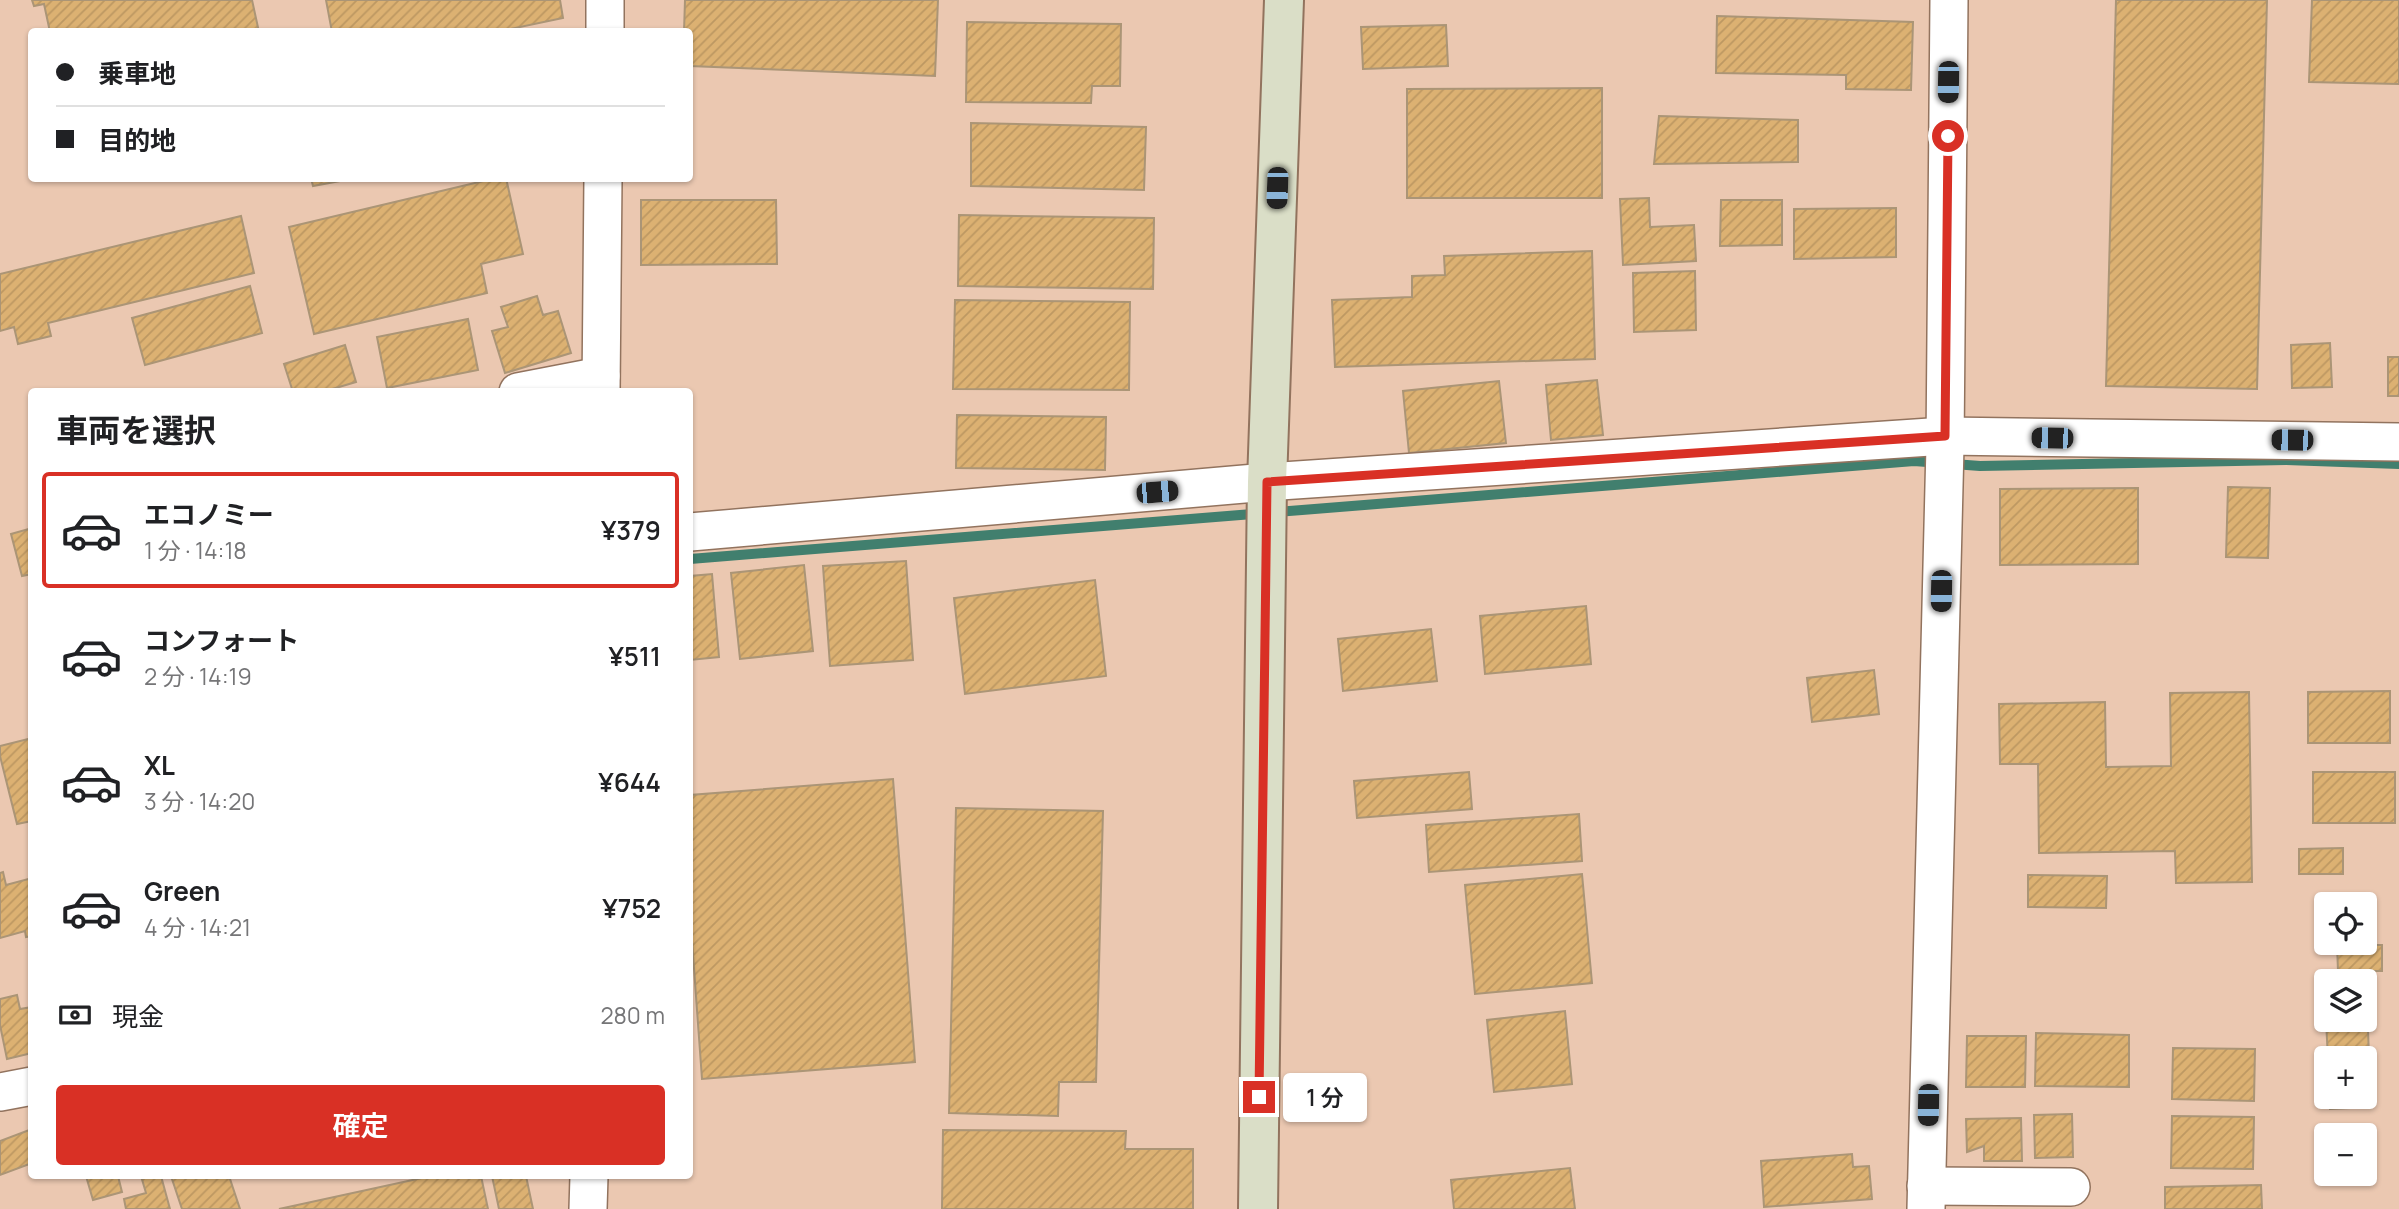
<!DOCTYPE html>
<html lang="ja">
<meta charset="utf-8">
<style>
:root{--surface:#fff;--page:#f6f6f6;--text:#202124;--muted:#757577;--line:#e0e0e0;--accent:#d93025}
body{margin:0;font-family:Manrope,"Noto Sans JP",sans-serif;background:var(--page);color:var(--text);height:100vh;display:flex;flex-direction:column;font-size:26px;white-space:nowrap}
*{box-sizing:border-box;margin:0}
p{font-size:23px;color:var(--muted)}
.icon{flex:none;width:38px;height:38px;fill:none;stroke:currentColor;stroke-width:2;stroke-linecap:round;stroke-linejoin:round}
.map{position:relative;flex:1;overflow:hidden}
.side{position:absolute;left:28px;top:388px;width:665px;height:791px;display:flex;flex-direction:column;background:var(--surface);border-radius:7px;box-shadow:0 2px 5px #0004}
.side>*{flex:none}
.hud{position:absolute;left:28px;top:28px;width:665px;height:154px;border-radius:7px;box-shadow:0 2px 5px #0004;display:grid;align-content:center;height:154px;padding:0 28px;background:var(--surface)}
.controls{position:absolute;left:2314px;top:892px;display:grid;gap:14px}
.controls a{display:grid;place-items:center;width:63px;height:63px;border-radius:7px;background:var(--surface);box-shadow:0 2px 5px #0004;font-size:35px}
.end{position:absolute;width:32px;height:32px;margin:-16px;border:9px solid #d93025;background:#fff;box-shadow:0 0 0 4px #fff}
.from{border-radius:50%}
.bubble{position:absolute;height:49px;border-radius:7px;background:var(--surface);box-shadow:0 2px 5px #0004;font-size:23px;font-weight:600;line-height:49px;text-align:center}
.car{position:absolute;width:21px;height:42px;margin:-21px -10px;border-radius:9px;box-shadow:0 0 5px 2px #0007;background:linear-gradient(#222 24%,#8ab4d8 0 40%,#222 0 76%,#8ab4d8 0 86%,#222 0)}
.hud b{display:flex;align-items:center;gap:24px;height:66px;font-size:26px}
.hud b+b{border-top:2px solid var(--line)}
.hud i{width:18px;height:18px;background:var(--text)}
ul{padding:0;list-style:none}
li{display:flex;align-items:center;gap:21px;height:116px;margin:0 14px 10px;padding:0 14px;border:4px solid transparent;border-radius:7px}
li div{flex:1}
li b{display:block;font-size:26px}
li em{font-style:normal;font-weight:600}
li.on{border-color:var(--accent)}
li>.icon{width:63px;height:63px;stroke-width:1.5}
h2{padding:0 28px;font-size:32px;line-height:84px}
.pay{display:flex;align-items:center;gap:18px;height:77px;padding:0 28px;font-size:26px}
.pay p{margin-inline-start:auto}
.action{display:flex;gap:14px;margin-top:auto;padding:14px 28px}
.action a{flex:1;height:80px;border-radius:7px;background:var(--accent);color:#fff;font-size:28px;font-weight:600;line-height:80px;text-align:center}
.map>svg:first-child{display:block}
</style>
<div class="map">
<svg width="2399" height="1209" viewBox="0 0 2399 1209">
<defs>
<pattern id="building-hatch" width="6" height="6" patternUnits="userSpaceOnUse" patternTransform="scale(1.75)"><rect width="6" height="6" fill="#dcb172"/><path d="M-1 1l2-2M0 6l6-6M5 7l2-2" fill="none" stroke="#bd9862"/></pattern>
</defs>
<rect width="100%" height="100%" fill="#ebc8b1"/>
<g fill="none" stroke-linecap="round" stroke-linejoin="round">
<path stroke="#417f6e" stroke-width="10" d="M690,559C1098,525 1506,495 1914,461L1980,466L2286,460L2399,464"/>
</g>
<g fill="url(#building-hatch)" stroke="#ab9576" stroke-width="2">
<polygon points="32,0 252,0 259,32 50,32 44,4 34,6"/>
<polygon points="326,0 560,0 563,18 496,32 332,32"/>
<polygon points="685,0 938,0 935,76 690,66 690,32 684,32"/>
<polygon points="2116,0 2267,0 2257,389 2106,386"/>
<polygon points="2312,0 2399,0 2399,84 2309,82"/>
<polygon points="1717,16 1913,22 1911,90 1846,89 1846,75 1716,73"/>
<polygon points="967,22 1121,24 1120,86 1092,86 1091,103 966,102"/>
<polygon points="1446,25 1448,66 1363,69 1361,27"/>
<polygon points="1602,88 1602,198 1407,198 1407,89"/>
<polygon points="1659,116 1798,120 1798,162 1654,164"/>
<polygon points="971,123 1146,127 1144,190 971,186"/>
<polygon points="311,178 356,178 313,186"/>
<polygon points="496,178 506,178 523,254 481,264 487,293 314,334 289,227"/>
<polygon points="1649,198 1650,227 1694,225 1696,261 1623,265 1620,199"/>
<polygon points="641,200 776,200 777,264 641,265"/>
<polygon points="1721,200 1782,200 1782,245 1720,246"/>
<polygon points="1896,208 1896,257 1794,259 1794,209"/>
<polygon points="959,215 1154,218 1153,289 958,286"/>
<polygon points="241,216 254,273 48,323 51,336 18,344 14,327 0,331 0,274"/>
<polygon points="1592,251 1595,359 1335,367 1332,300 1412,297 1412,276 1445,275 1444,256"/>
<polygon points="1695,271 1696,330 1634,332 1633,273"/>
<polygon points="250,286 262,333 145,365 132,318"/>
<polygon points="537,296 543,315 558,311 571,353 505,373 492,331 508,327 501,307"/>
<polygon points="955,300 1130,302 1129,390 953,389"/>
<polygon points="468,319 478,370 387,388 377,337"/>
<polygon points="2330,343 2332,387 2292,388 2291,345"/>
<polygon points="345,345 356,382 322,392 293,392 284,364"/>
<rect x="2388" y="357" width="11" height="39"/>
<polygon points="1597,380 1603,435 1551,440 1546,385"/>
<polygon points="1499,381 1506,443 1409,453 1403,391"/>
<polygon points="957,415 1106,417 1105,470 956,468"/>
<polygon points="2228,487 2270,488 2268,558 2226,557"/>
<polygon points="2138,488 2138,564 2000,565 2000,489"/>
<polygon points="32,528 32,574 22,576 11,534"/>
<polygon points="906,561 913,660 830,666 823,566"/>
<polygon points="804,565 813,651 740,659 731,573"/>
<polygon points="712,574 719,657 690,660 690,576"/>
<polygon points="1095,580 1106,676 965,694 954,598"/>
<polygon points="1586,606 1591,664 1485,674 1480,616"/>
<polygon points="1431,629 1437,681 1343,691 1338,639"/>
<polygon points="1874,670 1879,714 1812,722 1807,678"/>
<polygon points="2390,691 2390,743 2308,743 2308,692"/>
<polygon points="2249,692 2252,882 2176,883 2175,851 2039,853 2038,764 2000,764 1999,704 2105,702 2106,767 2171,766 2170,693"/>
<polygon points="32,738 32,821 17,824 0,756 0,746"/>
<polygon points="1469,772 1472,809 1357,818 1354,781"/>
<rect x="2313" y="772" width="82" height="51"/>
<polygon points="893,779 915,1062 702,1079 690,913 690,795"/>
<polygon points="956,808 1103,811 1096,1082 1059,1082 1058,1116 949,1113"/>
<polygon points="1579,814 1582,861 1429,872 1426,825"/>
<polygon points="2343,848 2343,874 2299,874 2299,849"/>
<polygon points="3,872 6,885 32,878 32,936 26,937 25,931 0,938 0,873"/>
<polygon points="1582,874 1592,983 1475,994 1465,885"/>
<polygon points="2028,875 2107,876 2106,908 2028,907"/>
<polygon points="2337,945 2382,945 2382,971 2338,971"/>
<polygon points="17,995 20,1009 32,1007 32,1053 7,1059 0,1025 0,999"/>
<polygon points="2364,1005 2367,1005 2371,1107 2330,1109 2329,1097 2364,1097 2364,1059 2328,1059 2326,1020 2364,1020"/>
<polygon points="1565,1011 1572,1084 1494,1092 1487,1020"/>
<polygon points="2036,1033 2129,1035 2129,1087 2035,1086"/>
<polygon points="1967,1036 2026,1036 2025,1087 1966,1087"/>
<polygon points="2173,1048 2255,1049 2254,1101 2172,1099"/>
<polygon points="2072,1114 2073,1157 2035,1158 2034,1115"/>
<polygon points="2172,1116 2254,1117 2253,1169 2171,1168"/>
<polygon points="2021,1118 2022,1161 1984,1161 1984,1146 1967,1152 1966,1119"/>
<polygon points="32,1129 32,1163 0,1175 0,1141"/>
<polygon points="943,1130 1126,1131 1125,1149 1193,1149 1193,1209 942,1209"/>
<polygon points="1852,1154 1853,1167 1869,1166 1872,1199 1764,1207 1761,1161"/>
<polygon points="1570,1168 1575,1209 1454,1209 1451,1180"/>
<polygon points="86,1176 118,1176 122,1192 93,1200"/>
<polygon points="141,1176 161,1176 170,1209 126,1209 124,1199 146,1193"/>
<polygon points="171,1176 229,1176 240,1209 182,1209"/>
<polygon points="431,1176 481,1176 488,1209 279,1209"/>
<polygon points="492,1176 526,1176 533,1209 499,1209"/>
<polygon points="2261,1185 2262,1209 2165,1209 2165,1187"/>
</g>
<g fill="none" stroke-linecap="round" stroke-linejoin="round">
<defs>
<g id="street">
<polyline points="605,32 605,0"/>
<polyline points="518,392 601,376"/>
<polyline points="601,392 603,178"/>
<polyline points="690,532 1267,482 1945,436 2399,442"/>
<polyline points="0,1092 32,1086"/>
<polyline points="1926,1186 2071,1187"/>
<polyline points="588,1209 589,1176"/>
<polyline points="1926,1209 1945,446 1949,0"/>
</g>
<polyline id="secondary" points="1258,1209 1267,482 1284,0"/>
</defs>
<use href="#street" stroke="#92735e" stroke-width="40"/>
<use href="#secondary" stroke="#92735e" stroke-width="42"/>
<use href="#street" stroke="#fff" stroke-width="37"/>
<use href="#secondary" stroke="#dadec7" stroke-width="38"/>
</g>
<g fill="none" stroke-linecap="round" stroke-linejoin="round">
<polyline stroke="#d93025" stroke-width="9" points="1259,1097 1267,482 1945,436 1948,136"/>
</g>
</svg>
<div class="controls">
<a><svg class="icon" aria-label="locate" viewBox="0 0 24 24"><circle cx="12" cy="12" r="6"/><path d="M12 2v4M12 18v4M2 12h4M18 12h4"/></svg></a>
<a><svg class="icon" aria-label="layers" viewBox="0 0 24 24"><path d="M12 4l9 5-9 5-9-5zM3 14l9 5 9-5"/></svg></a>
<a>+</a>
<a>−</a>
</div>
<i class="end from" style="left:1948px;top:136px"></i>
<i class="end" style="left:1259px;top:1097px"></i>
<div class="bubble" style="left:1283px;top:1073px;width:84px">1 分</div>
<i class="car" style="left:1948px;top:82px;rotate:181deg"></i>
<i class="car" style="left:1277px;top:188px;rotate:182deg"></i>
<i class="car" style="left:2052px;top:438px;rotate:271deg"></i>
<i class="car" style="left:2292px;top:440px;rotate:271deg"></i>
<i class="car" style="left:1157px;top:492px;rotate:85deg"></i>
<i class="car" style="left:1941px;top:591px;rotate:181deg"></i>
<i class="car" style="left:1928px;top:1105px;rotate:181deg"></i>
<div class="hud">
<b><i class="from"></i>乗車地</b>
<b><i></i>目的地</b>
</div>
<section class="side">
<h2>車両を選択</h2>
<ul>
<li class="on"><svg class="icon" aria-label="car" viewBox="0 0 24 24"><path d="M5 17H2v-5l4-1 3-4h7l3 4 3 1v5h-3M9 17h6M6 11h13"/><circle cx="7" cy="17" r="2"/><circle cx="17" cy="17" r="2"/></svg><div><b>エコノミー</b><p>1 分 · 14:18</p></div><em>¥379</em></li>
<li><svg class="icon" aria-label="car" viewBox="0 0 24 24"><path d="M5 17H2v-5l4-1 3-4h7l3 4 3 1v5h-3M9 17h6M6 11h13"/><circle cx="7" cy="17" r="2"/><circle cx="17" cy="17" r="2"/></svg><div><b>コンフォート</b><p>2 分 · 14:19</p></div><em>¥511</em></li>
<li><svg class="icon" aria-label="car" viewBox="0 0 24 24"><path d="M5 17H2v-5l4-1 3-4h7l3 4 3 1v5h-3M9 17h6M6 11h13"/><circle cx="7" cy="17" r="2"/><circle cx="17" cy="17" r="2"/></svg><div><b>XL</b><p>3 分 · 14:20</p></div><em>¥644</em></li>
<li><svg class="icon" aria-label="car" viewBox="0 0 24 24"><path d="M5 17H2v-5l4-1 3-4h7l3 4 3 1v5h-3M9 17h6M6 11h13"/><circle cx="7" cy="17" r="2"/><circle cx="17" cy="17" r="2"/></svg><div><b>Green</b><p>4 分 · 14:21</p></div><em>¥752</em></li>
</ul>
<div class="pay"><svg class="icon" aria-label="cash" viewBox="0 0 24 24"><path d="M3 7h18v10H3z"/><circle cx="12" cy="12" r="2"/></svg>現金<p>280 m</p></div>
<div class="action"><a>確定</a></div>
</section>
</div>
